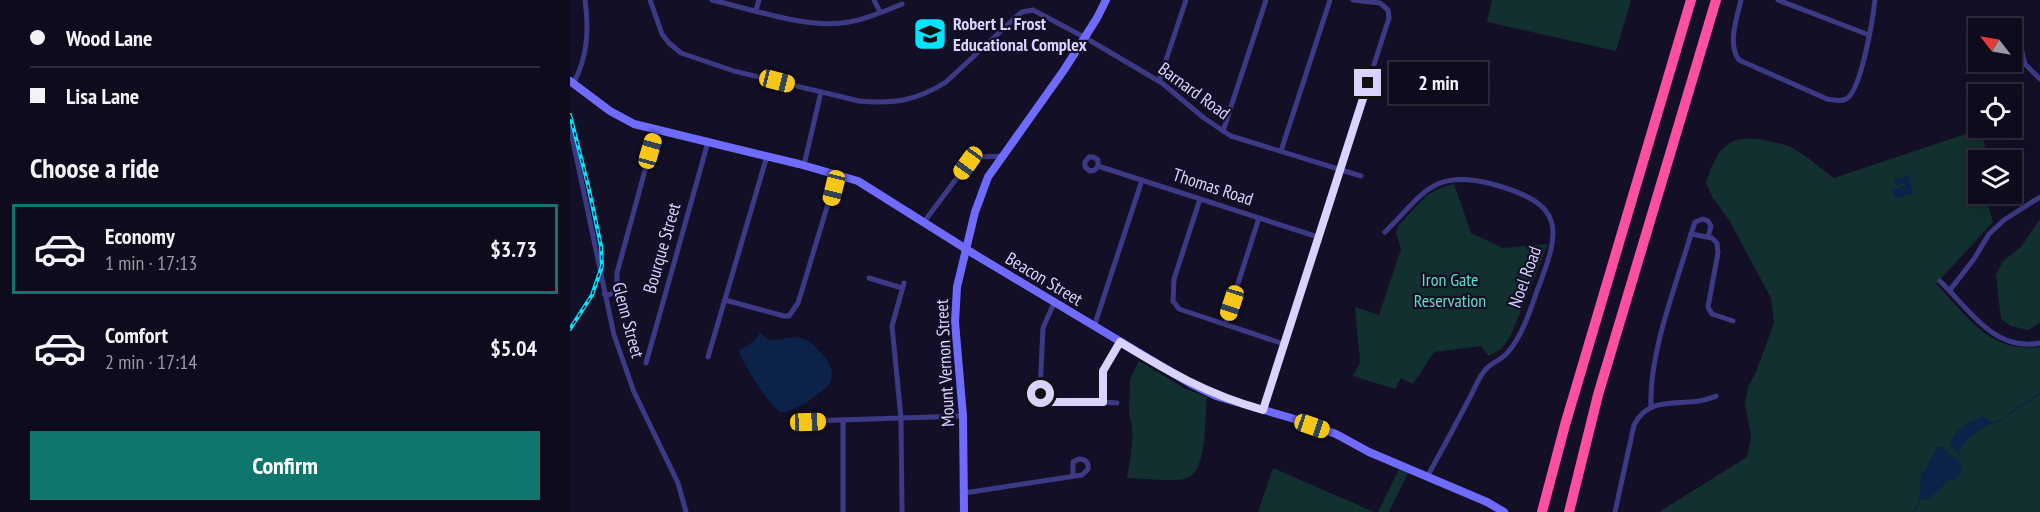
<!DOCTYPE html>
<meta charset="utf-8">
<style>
:root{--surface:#0e0b1c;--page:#171425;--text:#f1f3f6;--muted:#9b9ba3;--line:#2e2b3b;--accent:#0f766e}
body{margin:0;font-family:"PT Sans Narrow",sans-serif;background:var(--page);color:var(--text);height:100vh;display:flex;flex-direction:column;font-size:22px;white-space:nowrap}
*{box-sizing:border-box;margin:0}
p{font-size:20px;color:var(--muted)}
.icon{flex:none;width:33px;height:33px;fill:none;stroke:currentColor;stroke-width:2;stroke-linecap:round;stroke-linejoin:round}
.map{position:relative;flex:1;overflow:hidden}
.details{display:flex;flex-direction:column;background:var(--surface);width:570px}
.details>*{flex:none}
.guide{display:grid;align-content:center;height:132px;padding:0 30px;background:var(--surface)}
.needle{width:39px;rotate:301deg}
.buttons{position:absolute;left:1398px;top:18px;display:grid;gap:12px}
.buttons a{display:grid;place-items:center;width:54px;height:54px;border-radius:0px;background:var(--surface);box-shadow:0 3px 15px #0003,0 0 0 2px var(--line);font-size:30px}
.end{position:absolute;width:27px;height:27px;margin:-14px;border:8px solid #d9d4ff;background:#111;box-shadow:0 0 0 3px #111}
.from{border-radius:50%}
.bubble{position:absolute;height:42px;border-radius:0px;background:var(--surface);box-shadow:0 3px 15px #0003,0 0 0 2px var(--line);font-size:20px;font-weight:700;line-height:42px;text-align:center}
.car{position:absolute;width:18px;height:36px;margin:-18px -9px;border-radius:8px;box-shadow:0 0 4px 2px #0007;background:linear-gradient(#f5c518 24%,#345 0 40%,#f5c518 0 76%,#345 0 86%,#f5c518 0)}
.guide b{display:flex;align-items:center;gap:21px;height:57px;font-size:22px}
.guide b+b{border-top:2px solid var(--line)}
.guide i{width:15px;height:15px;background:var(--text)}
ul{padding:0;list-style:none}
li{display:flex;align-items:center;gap:18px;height:90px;margin:0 12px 9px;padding:0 18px;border:3px solid transparent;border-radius:0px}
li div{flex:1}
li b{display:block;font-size:22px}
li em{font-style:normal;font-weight:700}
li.selected{border-color:var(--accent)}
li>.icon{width:54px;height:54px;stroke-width:1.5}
h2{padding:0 30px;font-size:27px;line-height:72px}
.button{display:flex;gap:12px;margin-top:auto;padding:12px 30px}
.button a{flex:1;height:69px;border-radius:0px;background:var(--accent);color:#fff;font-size:24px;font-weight:700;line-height:69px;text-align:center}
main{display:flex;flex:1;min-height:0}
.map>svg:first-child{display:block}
</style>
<main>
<section class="details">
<div class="guide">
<b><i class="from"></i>Wood Lane</b>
<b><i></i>Lisa Lane</b>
</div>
<h2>Choose a ride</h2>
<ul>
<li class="selected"><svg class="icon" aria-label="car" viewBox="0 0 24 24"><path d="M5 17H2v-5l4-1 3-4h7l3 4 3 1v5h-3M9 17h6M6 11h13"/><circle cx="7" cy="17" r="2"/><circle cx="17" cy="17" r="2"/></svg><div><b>Economy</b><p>1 min · 17:13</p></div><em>$3.73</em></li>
<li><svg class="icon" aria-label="car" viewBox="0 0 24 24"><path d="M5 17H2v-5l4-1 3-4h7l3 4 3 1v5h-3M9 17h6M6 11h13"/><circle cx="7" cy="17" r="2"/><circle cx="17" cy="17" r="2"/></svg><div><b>Comfort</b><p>2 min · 17:14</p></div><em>$5.04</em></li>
</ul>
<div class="button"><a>Confirm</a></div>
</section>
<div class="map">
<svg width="1470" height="512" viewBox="0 0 1470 512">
<rect width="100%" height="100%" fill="#130f26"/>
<g fill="#12302f">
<polygon points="922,0 1061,0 1046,51 917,22"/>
<path d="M1413,128L1416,160H1408V194H1417L1418,205L1423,222L1366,284C1399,317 1418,353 1470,347V512H1089L1177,457L1181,437L1175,403L1178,387L1186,372L1204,323L1201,298L1159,220L1143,198L1136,183C1147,147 1159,132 1199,141C1205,143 1212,143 1218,146C1234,153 1250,168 1264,178Z"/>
<polygon points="884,184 901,233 933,248 978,244 940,337 931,349 919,356 911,346 864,352 843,384 831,378 825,389 783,376 790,363 785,307 809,315 831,249 826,233 828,226 857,195 870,188"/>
<polygon points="1470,219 1470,323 1458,330 1441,326 1431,319 1426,275 1433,261 1451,247"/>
<path d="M569,361L614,388L637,397C634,418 639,474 614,479C599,482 574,478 557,478C560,460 566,431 559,415L560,379Z"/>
<polygon points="703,468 804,512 688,512"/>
<polygon points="829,469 838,473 819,512 808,512"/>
</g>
<g fill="#0c2248">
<polygon points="1335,175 1338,175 1343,193 1325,199 1322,189 1336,185 1335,183 1326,186 1324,180 1335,177"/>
<path d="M190,333L198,340C210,341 222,334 234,339C241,341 247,349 252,354C259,361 265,373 260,383C256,391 219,416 210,412C200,407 173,363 169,351L185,340Z"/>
<path d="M1413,416L1422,423C1411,430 1390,440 1389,456L1380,444C1384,428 1400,423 1413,416Z"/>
<polygon points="1368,447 1373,447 1378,454 1388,459 1391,467 1390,475 1384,480 1378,480 1370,489 1370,492 1367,492 1358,499 1351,500 1347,502 1350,495 1351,476"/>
</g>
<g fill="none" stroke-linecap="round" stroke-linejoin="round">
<g stroke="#0c2248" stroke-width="1.5">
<polyline points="1436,416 1470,393"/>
<polyline points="1420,423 1432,420"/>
<polyline points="1343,512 1347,506"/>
</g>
<g stroke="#3d3a85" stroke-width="5">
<path d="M80,0L92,34L99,43L111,53L164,71L289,101C324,104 346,101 376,82L447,16L452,12L463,10L514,37L592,83L634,118L661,136L791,176"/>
<path d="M142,0C181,9 240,30 279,22C297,19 315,11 332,4"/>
<polyline points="304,0 310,12"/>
<path d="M1171,0C1167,18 1157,44 1169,60L1257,99C1263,100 1271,102 1276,99C1291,92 1303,18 1305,0"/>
<polyline points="1208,0 1299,35"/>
<polyline points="186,10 189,0"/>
<polyline points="1442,44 1451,48 1455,64"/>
<polyline points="1437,62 1455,64 1470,79"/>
<polyline points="589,81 616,0"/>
<path d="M3,84C18,57 19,29 15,0"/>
<polyline points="0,127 44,335 64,392 108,483 116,512"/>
<polyline points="653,131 696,0"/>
<polyline points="711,151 760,0"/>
<polyline points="234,165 251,92"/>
<polyline points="528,166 528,160 523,157 519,157 515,162 515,167 520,171 525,170 528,166 748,237"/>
<polyline points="630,199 604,279 603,301 609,309 714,344"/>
<polyline points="354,222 398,163 409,157 432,156"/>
<path d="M815,232C853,195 862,168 922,184C995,204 992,227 967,291C960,311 952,336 938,352C932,360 922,362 916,369C908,377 904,391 898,401C885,426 871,452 857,477"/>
<polyline points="1121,234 1125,222 1133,219 1138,221 1141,226 1138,237"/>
<polyline points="299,278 332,288"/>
<path d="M1370,281C1399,309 1424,352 1470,343"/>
<polyline points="1380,290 1404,259 1419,234 1434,220 1470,197"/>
<polyline points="34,294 39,295 47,290 47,273 86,130"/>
<polyline points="155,300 214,316 219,316 228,303 232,290 267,174"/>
<polyline points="484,303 473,328 470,390 472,396 476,401 533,402 533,371 550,342"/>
<polyline points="655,324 689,218"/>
<polyline points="524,327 572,180"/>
<polyline points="138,357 197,156"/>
<polyline points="76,363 138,142"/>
<polyline points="533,402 547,403"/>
<path d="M1081,406C1079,352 1106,286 1121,234L1142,238L1147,243L1148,253L1138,307L1142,314L1163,321"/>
<polyline points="693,410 819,18 818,10 810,3 783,0"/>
<polyline points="273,420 273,512"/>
<polyline points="238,421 393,416"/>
<path d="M394,493L512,475L518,469C519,463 516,459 509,459L503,462V476"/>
<polyline points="332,512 331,418 322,326 334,283"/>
<path d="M1045,512L1064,425C1081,391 1117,410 1146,396"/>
</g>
<g stroke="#6f6bff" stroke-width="8">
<polyline points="0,81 40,111 64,124 229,164 288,181 404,254 623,385 646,396 728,420 766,434 799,452 917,502 934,512"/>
<polyline points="394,512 393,416 385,322 387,287 405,212 418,177 494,70 527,18 536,0"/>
</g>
<g stroke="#ff4fa3" stroke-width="10">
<polyline points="972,512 995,425 1121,0"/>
<polyline points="999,512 1028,395 1146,0"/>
</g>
<defs>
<polyline id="rail" points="0,115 18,185 31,246 32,266 22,295 0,329"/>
</defs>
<use href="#rail" stroke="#00e5ff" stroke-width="4"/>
<use href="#rail" stroke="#130f26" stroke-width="1.5" stroke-dasharray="4.5" stroke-linecap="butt"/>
</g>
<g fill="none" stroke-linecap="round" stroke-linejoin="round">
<path stroke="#d9d4ff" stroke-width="8" d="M471,394L474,399L480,402H533V371L550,342C599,372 637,394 693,410L798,83"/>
</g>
<defs>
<symbol id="school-square" viewBox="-11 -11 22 22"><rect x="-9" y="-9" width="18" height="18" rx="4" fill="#00e5ff" stroke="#130f26"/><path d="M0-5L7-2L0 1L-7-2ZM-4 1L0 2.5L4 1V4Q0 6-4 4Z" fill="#111"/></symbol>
</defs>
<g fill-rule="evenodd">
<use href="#school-square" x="341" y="15" width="38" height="38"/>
</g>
<g text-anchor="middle" stroke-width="4.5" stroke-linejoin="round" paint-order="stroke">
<g font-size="18" font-weight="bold" fill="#d9d4ff" stroke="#130f26" text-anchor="start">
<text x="383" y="30">Robert L. Frost<tspan x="383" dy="21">Educational Complex</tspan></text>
</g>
<g font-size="18" fill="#d9d4ff" stroke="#130f26">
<text transform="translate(624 91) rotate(36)" y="6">Barnard Road</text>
<text transform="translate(643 187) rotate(18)" y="6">Thomas Road</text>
<text transform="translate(92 248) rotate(-74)" y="6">Bourque Street</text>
<text transform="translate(955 277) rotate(-70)" y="6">Noel Road</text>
<text transform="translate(474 279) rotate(31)" y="6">Beacon Street</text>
<text transform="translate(58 320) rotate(75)" y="6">Glenn Street</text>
<text transform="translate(375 363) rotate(-93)" y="6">Mount Vernon Street</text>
</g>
<g font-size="18" fill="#5fe0c0" stroke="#130f26">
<text x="880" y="286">Iron Gate<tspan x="880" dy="21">Reservation</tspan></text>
</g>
</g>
</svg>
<div class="buttons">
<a><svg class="needle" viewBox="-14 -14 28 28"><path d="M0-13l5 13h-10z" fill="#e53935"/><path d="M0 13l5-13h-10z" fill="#9b9ba3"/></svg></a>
<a><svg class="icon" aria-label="locate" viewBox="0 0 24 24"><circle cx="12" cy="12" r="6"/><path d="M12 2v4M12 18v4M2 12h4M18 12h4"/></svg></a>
<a><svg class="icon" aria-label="layers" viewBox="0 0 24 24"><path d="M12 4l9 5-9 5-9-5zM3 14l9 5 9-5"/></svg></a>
</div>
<i class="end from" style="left:471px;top:394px"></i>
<i class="end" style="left:798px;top:83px"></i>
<div class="bubble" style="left:819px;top:62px;width:99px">2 min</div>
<i class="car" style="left:207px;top:81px;rotate:104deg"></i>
<i class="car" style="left:80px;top:151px;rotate:16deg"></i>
<i class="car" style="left:398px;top:163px;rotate:216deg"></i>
<i class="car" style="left:264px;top:188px;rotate:194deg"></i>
<i class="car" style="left:662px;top:303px;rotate:198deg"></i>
<i class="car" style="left:238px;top:422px;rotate:88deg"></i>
<i class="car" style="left:742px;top:426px;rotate:109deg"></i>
</div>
</main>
